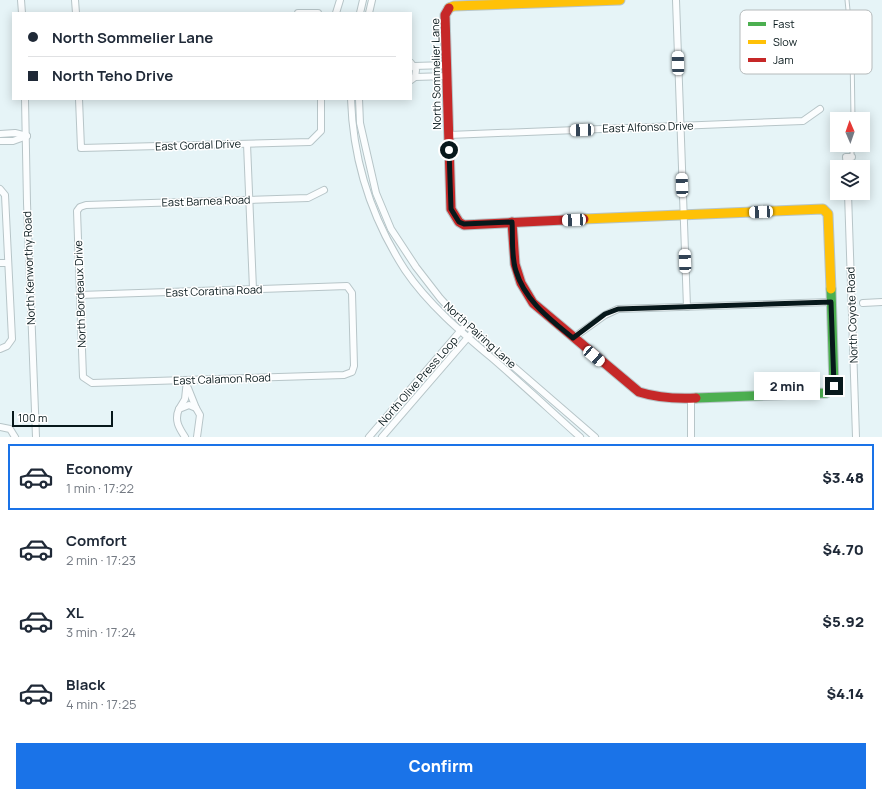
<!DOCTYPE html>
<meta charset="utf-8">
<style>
:root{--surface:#fff;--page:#f2f2f3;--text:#1f2937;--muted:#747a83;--line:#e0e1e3;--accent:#1a73e8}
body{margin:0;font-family:Manrope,sans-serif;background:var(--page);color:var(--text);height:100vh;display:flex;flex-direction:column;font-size:15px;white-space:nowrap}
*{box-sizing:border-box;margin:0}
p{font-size:13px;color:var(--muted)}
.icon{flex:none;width:22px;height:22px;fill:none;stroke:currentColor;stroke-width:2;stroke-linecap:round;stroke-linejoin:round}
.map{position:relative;height:437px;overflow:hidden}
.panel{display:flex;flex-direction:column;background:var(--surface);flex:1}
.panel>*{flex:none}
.guide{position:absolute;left:12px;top:12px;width:400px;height:88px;border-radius:0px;box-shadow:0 2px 10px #0003;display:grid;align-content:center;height:88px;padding:0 16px;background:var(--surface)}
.needle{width:26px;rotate:358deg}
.buttons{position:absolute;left:830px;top:112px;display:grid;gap:8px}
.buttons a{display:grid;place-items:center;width:40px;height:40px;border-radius:0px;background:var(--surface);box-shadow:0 2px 10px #0003;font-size:20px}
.scale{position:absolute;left:12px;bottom:10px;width:101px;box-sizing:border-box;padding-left:4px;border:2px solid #07181b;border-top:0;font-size:11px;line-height:14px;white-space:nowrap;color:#07181b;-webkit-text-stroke:3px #fff;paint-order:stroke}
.end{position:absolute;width:18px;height:18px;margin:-9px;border:5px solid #07181b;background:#fff;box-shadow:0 0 0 2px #fff}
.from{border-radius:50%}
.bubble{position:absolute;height:28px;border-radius:0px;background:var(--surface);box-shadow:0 2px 10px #0003;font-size:13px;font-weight:800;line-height:28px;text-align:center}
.car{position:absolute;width:12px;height:24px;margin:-12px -6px;border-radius:5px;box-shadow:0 0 3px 1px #0007;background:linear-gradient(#fff 24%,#345 0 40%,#fff 0 76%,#345 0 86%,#fff 0)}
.guide b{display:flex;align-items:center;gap:14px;height:38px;font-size:15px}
.guide b+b{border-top:1px solid var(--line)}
.guide i{width:10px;height:10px;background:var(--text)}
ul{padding:7px 0 0;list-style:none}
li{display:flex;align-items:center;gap:12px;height:66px;margin:0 8px 6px;padding:0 8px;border:2px solid transparent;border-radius:0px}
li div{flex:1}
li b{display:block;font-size:15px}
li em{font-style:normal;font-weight:800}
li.on{border-color:var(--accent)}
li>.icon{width:36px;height:36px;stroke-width:1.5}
.primary-button{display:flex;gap:8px;margin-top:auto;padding:8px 16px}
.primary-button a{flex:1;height:46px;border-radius:0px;background:var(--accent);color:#fff;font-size:16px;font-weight:800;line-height:46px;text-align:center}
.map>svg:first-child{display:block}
</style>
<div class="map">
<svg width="882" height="437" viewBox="0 0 882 437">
<rect width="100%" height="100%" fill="#e6f4f7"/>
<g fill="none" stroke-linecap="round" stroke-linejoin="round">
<defs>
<g id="lane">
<polyline points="847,0 852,51 853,119"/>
<polyline points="852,157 852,145"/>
</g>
<g id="street">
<polyline points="21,0 22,13"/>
<polyline points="75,0 76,13"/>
<polyline points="676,0 687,307"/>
<polyline points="298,13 318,13"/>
<polyline points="336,13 340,0"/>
<polyline points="360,13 363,0"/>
<polyline points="369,13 372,0"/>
<polyline points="411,63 416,70 415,77 411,80"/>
<polyline points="414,66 447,65"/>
<polyline points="415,77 447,76"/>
<polyline points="25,99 27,203 36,437"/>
<polyline points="79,99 81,148 310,142 321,131 321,99"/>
<path d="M351,99C353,160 372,219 405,270C428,304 461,332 492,358C522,384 551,411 580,437"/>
<polyline points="359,99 360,123 376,193 391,229 416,267 440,298 461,321 595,437"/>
<polyline points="0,134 15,133 27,136"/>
<polyline points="449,135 803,121 820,109"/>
<polyline points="0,141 13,141 27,136"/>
<polyline points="247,144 253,289"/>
<polyline points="847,167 846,157 852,157"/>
<polyline points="0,189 5,195 12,339 7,346 0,349"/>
<polyline points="848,193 856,437"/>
<polyline points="0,263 8,263"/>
<polyline points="80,295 347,286 352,293 354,366 352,372 344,375 92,383 83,377 77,211 80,207 86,205 308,198 324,190"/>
<polyline points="863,303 882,302"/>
<polyline points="573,338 605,315 618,309 831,302"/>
<polyline points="188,388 196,408"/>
<polyline points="179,409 185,399 187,380"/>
<polyline points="0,427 10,429 15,437"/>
<path d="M185,437C179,428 174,420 179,409L189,405L196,408L200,415L197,437"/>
<polyline points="369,437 462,329"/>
<polyline points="382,437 470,335"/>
<polyline points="691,437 691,399"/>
</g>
<polyline id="fast" points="696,398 826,393 832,390 834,386 831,289"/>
<g id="slow">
<polyline points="449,8 454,6 620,0"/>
<polyline points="584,219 823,209 828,214 831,289"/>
</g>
<g id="jam">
<polyline points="449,8 445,15 451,209 459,222 464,225 584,219"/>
<path d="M512,222L515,264L521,283L533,303L639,392C658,398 675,399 696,398"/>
</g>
</defs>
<use href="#lane" stroke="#b7c5c8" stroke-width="5"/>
<use href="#street" stroke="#b7c5c8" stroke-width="8"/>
<use href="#fast" stroke="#b7c5c8" stroke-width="11"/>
<use href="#slow" stroke="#b7c5c8" stroke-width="11"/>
<use href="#jam" stroke="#b7c5c8" stroke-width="11"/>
<use href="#lane" stroke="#fbfdfe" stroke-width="3"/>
<use href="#street" stroke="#fbfdfe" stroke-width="6"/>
<use href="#fast" stroke="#4caf50" stroke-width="9"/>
<use href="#slow" stroke="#ffc107" stroke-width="9"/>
<use href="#jam" stroke="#c62828" stroke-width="9"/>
</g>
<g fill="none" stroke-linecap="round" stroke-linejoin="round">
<path stroke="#07181b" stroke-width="5" d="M449,150L451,209L459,222L464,224L512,222C513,238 511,256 516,271C525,301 550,319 573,338L605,314L618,309L831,302L834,386"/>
</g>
<g text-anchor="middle" stroke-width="3" stroke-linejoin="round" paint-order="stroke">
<g font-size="11" fill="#07181b" stroke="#fff">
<text transform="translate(436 74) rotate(-91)" y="4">North Sommelier Lane</text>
<text transform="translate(648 127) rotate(-2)" y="4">East Alfonso Drive</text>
<text transform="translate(198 145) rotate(-2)" y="4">East Gordal Drive</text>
<text transform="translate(206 201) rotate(-2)" y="4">East Barnea Road</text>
<text transform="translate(29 268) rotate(-92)" y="4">North Kenworthy Road</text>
<text transform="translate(214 291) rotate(-2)" y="4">East Coratina Road</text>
<text transform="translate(80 294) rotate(-92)" y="4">North Bordeaux Drive</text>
<text transform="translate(852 315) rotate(-92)" y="4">North Coyote Road</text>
<text transform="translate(480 335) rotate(42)" y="4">North Pairing Lane</text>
<text transform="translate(222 379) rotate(-2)" y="4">East Calamon Road</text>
<text transform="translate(418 381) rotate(-49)" y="4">North Olive Press Loop</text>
</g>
</g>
<rect x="740" y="10" width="132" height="64" rx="6" fill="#fff" stroke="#b5babb" stroke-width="1"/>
<rect x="748" y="22" width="18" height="4" fill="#4caf50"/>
<rect x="748" y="40" width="18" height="4" fill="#ffc107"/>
<rect x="748" y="58" width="18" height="4" fill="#c62828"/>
<g font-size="11" fill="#07181b">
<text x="773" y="28">Fast</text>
<text x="773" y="46">Slow</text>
<text x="773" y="64">Jam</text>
</g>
</svg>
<div class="buttons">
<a><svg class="needle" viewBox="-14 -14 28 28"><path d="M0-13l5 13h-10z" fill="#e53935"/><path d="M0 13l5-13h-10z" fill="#747a83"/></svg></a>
<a><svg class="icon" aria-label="layers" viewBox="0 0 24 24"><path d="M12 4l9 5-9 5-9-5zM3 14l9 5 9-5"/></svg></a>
</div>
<div class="scale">100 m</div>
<i class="end from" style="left:449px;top:150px"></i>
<i class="end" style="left:834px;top:386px"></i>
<div class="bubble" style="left:754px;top:372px;width:66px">2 min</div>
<i class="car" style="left:678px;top:63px;rotate:359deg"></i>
<i class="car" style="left:582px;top:130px;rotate:268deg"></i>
<i class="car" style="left:682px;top:185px;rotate:358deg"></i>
<i class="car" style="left:761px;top:212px;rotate:267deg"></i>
<i class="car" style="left:574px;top:220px;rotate:267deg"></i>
<i class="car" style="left:685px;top:261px;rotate:358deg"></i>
<i class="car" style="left:594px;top:356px;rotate:131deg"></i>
<div class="guide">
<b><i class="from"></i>North Sommelier Lane</b>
<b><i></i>North Teho Drive</b>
</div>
</div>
<section class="panel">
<ul>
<li class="on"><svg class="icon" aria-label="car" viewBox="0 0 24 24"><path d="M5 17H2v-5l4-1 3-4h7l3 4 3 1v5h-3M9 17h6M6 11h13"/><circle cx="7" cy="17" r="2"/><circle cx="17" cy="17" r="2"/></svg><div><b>Economy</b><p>1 min · 17:22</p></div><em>$3.48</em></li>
<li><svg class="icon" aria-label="car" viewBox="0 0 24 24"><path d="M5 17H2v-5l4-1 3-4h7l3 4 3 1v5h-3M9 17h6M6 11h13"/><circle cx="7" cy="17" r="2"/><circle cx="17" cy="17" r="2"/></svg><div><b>Comfort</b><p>2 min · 17:23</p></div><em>$4.70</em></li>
<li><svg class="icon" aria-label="car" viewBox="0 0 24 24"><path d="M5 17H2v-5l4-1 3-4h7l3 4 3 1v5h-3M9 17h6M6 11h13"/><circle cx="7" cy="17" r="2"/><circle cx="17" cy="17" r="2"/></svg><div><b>XL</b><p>3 min · 17:24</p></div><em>$5.92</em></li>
<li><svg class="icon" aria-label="car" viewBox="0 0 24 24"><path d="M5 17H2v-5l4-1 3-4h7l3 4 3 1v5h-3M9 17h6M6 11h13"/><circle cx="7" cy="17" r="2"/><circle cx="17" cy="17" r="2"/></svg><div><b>Black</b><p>4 min · 17:25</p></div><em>$4.14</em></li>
</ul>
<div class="primary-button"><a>Confirm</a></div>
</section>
